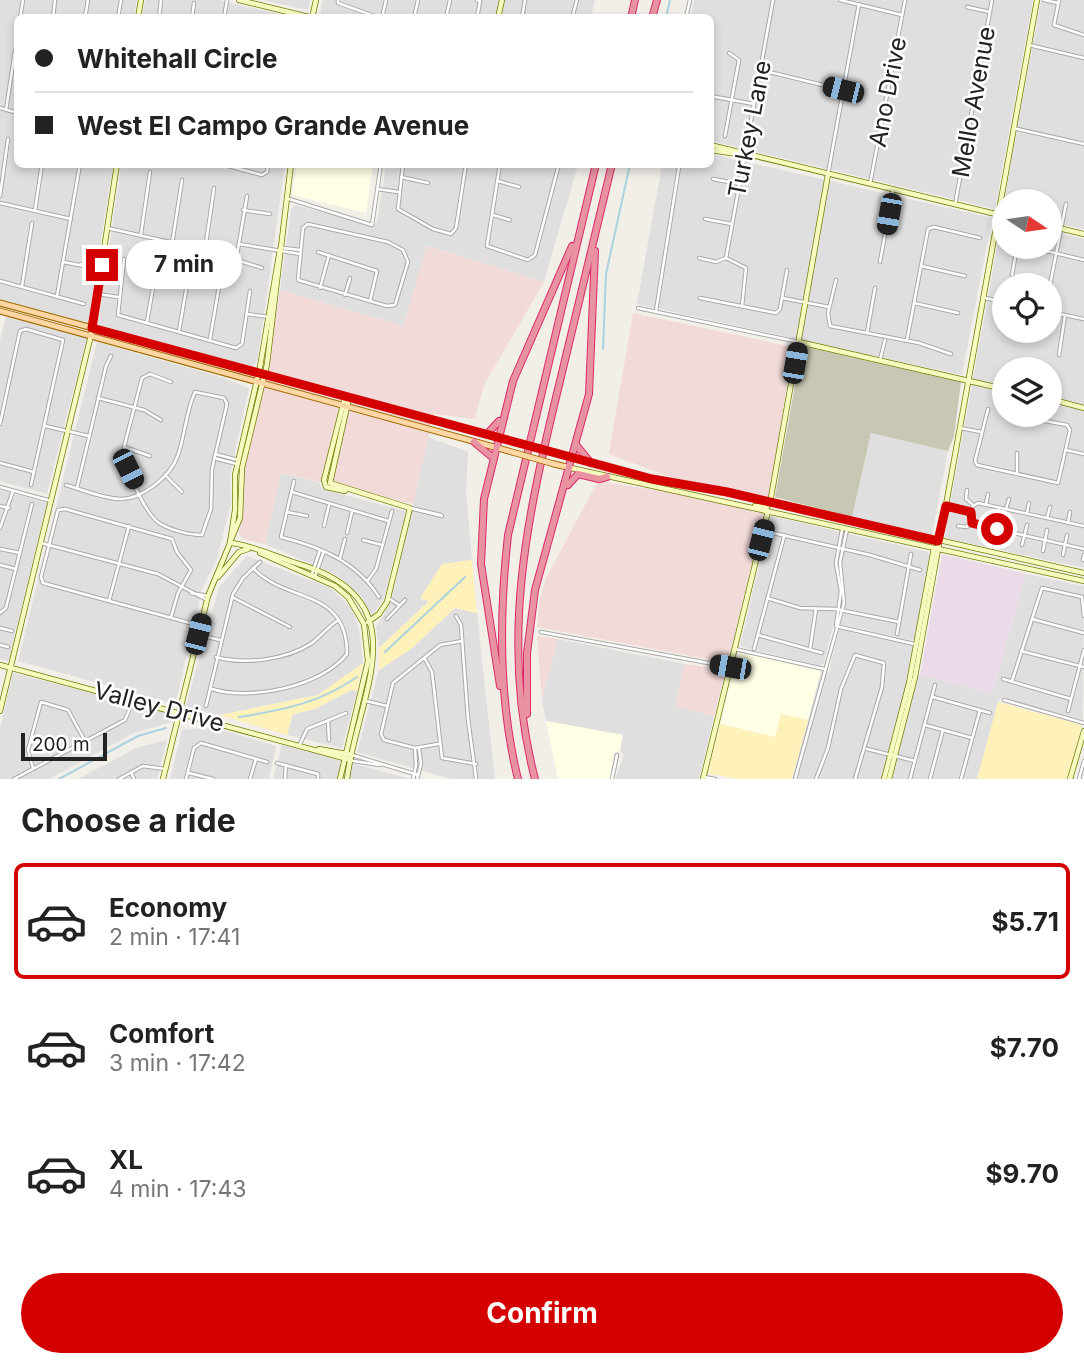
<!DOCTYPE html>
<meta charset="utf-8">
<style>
:root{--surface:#fff;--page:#f6f6f6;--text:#222;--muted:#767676;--line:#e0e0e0;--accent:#d40000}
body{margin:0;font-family:Inter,sans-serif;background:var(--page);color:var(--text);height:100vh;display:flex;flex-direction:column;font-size:26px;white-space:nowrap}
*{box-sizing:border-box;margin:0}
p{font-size:23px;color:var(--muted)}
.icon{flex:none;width:38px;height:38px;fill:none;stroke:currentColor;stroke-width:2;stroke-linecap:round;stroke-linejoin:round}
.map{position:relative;height:779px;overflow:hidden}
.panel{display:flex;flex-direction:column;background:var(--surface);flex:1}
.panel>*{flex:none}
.guide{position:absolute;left:14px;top:14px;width:700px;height:154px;border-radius:10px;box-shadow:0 4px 10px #0003;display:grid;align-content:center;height:154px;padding:0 21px;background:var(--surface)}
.needle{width:46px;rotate:103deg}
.tools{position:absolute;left:992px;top:189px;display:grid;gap:14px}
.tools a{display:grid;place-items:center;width:70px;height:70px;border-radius:50%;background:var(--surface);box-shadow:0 4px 10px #0003;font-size:35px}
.scale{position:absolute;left:21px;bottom:18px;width:86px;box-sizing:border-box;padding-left:7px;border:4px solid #222;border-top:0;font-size:19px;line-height:24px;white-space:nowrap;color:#222;-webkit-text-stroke:5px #fff;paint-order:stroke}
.end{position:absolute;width:32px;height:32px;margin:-16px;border:9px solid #d40000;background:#fff;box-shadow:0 0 0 4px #fff}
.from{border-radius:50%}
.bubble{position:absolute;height:49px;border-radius:24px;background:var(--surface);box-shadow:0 4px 10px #0003;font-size:23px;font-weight:700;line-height:49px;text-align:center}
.car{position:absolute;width:21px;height:42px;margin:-21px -10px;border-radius:9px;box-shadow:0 0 5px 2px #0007;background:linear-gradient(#222 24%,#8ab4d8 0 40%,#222 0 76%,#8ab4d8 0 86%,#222 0)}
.guide b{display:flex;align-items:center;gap:24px;height:66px;font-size:26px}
.guide b+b{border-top:2px solid var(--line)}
.guide i{width:18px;height:18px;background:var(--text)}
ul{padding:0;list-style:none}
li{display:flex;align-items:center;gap:21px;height:116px;margin:0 14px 10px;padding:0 7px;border:4px solid transparent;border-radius:10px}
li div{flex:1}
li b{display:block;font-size:26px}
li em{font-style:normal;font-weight:700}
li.on{border-color:var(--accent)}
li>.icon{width:63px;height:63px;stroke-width:1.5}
h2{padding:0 21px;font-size:32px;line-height:84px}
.primary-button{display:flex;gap:14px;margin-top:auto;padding:14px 21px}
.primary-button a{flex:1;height:80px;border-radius:42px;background:var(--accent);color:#fff;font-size:28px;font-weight:700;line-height:80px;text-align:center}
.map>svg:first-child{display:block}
</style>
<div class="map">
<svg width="1084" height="779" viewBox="0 0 1084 779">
<rect width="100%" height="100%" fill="#f2efe9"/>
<g fill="#e0dfdf" fill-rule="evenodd">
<polygon points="0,0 137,0 134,17 18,18 18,164 113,165 88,323 0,299"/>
<polygon points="145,0 218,0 292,17 142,18"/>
<polygon points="263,0 310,0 308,10"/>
<polygon points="323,0 595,0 591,17 331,18 320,14"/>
<polygon points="694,0 1033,0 995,209 711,141 710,18 691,18"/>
<polygon points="1041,0 1084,0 1084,229 1050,222 1050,201 1004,201 1002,212"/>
<polygon points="711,154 992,218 962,375 637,304 662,165 710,164"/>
<polygon points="121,165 285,165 263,322 257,361 253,367 98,325"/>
<polygon points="386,165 578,165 544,282 428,246 404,326 280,290 291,209 295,205 373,226 377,222"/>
<path d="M1002,220L1004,247H1050V231L1084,239V568L944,538ZM1004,285H1050V331H1004ZM1004,369H1050V415H1004Z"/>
<polygon points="6,316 87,337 47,494 0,481 0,341"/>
<polygon points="97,342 224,378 249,388 230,475 231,503 217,559 202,589 176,701 172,703 18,661"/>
<polygon points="871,433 948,451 932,535 852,517"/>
<polygon points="428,437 468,452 466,491 472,560 442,564 420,599 429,601 379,648 376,627 391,603"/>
<polygon points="281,473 320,483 322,489 406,511 384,598 371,617 362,597 337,575 265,544"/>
<polygon points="0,490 47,503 8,662 0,659"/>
<polygon points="771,516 928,552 930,556 916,638 912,641 834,622 824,663 820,666 740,646"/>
<polygon points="247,556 330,588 352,609 359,629 363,663 318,695 220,715 185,709 219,587"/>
<polygon points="1026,574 1084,586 1083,720 1000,698 977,779 792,779 821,671 829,673 839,629 914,646 910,672 992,694"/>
<polygon points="455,608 477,613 495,779 451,779 357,752 379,670 411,649"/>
<polygon points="558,639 685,664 675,706 714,716 699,779 615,779 624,755 620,750 623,735 546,721 542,699"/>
<polygon points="13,673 173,714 172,722 134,733 49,779 0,779 0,728"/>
<polygon points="351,690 357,691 342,748 287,735 293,714 315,709"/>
<polygon points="212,727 276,746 269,779 170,779 182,730"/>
<polygon points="167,740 157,779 78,779 136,748"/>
<polygon points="282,745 411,779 273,779"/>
</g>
<g fill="#f2dad9">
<polygon points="427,246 544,282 484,385 475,419 434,414 413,504 281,473 265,544 243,539 239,535 244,467 265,385 280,290 403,326"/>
<polygon points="633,313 793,347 769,499 670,477 609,454"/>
<polygon points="598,481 692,496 764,512 728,663 537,627 539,603 546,578"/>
<polygon points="537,636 558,639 542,699"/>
<polygon points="685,664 726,670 714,716 675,706"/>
</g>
<polygon fill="#ebdbe8" points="942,554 1026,574 992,694 920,675"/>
<g fill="#ffffe5">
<polygon points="297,165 373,165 366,213 292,195"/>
<polygon points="738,652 821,671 808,720 781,714 775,737 720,724"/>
<polygon points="546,721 623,735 620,750 613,754 610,779 558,779"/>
</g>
<polygon fill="#c7c7b4" points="802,346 961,382 954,436 948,451 871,433 852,517 775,497"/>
<g fill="#fff1ba">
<polygon points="472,560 477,613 455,608 411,649 379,670 379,648 429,601 420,598 442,564"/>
<polygon points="363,663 357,691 351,690 315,709 293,714 287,735 220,715 318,695"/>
<polygon points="998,702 1082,725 1068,779 977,779"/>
<polygon points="781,714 808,720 792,779 737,779 708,773 720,724 775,737"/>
</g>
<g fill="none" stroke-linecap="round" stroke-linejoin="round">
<g stroke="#aad3df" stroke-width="2">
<polyline points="666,18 670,0"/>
<polyline points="603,349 606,274 630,164"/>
<polyline points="385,652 465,577"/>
<path d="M239,717C283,710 320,703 357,677"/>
<polyline points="59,779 138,736 166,728"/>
</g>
<defs>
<g id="street">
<polyline points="338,0 338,3 380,18"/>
<polyline points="840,0 902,15"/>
<polyline points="1044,0 1058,3"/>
<polyline points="1059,0 1054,25 1084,35"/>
<polyline points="967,7 990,12"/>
<polyline points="20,18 23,0"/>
<polyline points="53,18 55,0"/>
<polyline points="85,18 88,0"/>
<polyline points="118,18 121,0"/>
<polyline points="159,18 161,0"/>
<polyline points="192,18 194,3"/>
<polyline points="224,18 227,0"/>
<polyline points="382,18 386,0"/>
<polyline points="414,18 418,0"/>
<polyline points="446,18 450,0"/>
<polyline points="477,18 480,1 477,0"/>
<polyline points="522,18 525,0"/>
<polyline points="572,18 577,0"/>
<polyline points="686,18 690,0"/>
<polyline points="17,37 18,34"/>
<polyline points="1029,45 1084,58"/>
<polyline points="761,70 843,90"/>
<polyline points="710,96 754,104"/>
<polyline points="0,108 18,113"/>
<polyline points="6,110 15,51"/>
<polyline points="1013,128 1084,144"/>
<polyline points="725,136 739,60 729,53"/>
<polyline points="221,164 262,175 267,172 268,164"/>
<polyline points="403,164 398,209 433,229 451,234 456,228 466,164"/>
<polyline points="500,164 487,246 528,260 535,255 559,164"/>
<polyline points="828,174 859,4"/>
<polyline points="401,177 428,183"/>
<polyline points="713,179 740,184"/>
<polyline points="498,181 519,187"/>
<polyline points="870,184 905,0"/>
<polyline points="377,189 398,192"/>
<polyline points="0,196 8,139"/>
<polyline points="286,198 372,225 381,164"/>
<polyline points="0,203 71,219"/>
<polyline points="955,205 992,0"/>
<polyline points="35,210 42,164"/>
<polyline points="243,210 270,214"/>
<polyline points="493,215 510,220"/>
<polyline points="705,219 732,224"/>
<polygon points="308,224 388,242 403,250 408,262 395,305 387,306 298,280 303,228"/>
<polyline points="107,228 205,250 262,268"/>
<polyline points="141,234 150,172"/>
<polyline points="172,244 182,180"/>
<polyline points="239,244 300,254"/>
<polyline points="1030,247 1084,260"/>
<polyline points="283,248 300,250"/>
<polyline points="205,250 214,188"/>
<polyline points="318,252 377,271 370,301"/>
<polyline points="699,258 716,262 726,258 746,268 742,306"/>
<polyline points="726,258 773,0"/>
<polyline points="124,259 118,315 236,348 242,344 250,291"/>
<polyline points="236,261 247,196"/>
<polyline points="63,262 100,269"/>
<polyline points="880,262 893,190"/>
<polyline points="81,264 101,265"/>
<polyline points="921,266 965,276"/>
<polyline points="1012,275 1017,247"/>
<polyline points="836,280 828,313 830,326 919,343 951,354"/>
<polyline points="0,281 84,304"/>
<polyline points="1050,285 1066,204"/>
<polyline points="22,286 32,223"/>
<polyline points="320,288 329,255"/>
<polyline points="98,294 118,297"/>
<polyline points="345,295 350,278"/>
<polyline points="57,296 80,164"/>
<polyline points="700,298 776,313 780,309 787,270"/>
<polyline points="782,298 829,307"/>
<polyline points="985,298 1004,302"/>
<polyline points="914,303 958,313"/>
<polyline points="638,308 799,342"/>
<polyline points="656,311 679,167"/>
<polyline points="1050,312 1084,319"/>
<polyline points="247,314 270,317"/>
<polyline points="147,322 157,265"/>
<polyline points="179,331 189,273"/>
<polyline points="867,333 875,288"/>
<polyline points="210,339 220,281"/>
<polyline points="907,340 928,229 934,227 980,238"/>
<polyline points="1059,355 1065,315"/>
<polyline points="880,360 885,340"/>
<polyline points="98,398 144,410 161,420"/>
<polyline points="988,409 975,461 977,465 1058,483 1070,430 1067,425 1045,421"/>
<polyline points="0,424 20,331 26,329 63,340 31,485"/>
<polyline points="45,426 89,436"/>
<polyline points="960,428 981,432"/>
<polyline points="124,447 150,456"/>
<polyline points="1066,450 1084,454"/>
<polyline points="215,454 238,460"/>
<polyline points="214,458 237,464"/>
<polyline points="0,463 34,472"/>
<polyline points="1017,474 1017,453"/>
<polyline points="167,477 182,492"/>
<path d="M294,481L281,537C320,547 356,561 379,597"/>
<path d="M66,485C83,490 102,498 119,499C142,500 171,476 178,455C185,435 186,411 195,392L224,398L227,404L212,469L211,509L202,535C189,535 170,530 159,523C145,513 122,464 124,447L142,378L150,374L171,382"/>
<polyline points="0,487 51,501"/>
<polyline points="77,488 106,366 111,356"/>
<polyline points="967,490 966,499 973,505"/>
<polyline points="292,492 388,521"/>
<polyline points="986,504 988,494"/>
<polyline points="0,506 9,508"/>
<polyline points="946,506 971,512"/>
<polyline points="946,506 969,511"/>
<polyline points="410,508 442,516"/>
<polyline points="410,508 441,515"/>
<polyline points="1006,509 1009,499"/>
<polyline points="287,512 307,516"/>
<polyline points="1027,513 1029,503"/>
<polyline points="1047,518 1050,507"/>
<polyline points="1068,523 1070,512"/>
<polyline points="324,526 329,505"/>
<polyline points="958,526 967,527 971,523"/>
<polyline points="1084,526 978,503 972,507 970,519 974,524 1084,549"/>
<polyline points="0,528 13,491"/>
<polyline points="347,533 352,512"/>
<polyline points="773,533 870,555 920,570"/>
<polyline points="982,534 986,517"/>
<polyline points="363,540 382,545"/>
<polyline points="1001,541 1007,521"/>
<polyline points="41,543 158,574 207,600"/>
<polyline points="1022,545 1027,525"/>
<polyline points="0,549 20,553"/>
<polyline points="1043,551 1047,530"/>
<polyline points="1063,555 1067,535"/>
<polyline points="340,558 345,539"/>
<polyline points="1083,560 1084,555"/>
<polyline points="0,565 16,569"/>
<polyline points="312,574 320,550"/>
<polyline points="315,576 324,551"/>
<polyline points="368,580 376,569 392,511"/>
<polyline points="191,593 208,596"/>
<polyline points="232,597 290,627"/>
<polyline points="388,598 399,605"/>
<polyline points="767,598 800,608 835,609 899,622"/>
<polyline points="109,601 129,526"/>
<polyline points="0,613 6,608 32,504"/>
<polyline points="456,616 461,625 468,719 476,778"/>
<polyline points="171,617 178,593 191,570 177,552 172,539 65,509 58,510 41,577 43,583 190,623"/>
<polyline points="387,619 405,600"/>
<polyline points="1032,619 1084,633"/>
<polyline points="836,626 841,591 836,563 842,530"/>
<polyline points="836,626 914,644"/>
<polyline points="0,628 12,631"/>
<polyline points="541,632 730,667"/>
<polyline points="897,634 911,554"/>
<polyline points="199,635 220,640"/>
<polyline points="758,635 822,653"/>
<polyline points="0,645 8,647"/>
<polyline points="735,649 824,669"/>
<polyline points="754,649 784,537"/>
<polyline points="810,649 816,609"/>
<polyline points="1021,651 1084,667"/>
<path d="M216,657C245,665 286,660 312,643C321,636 328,627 337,621"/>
<polyline points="425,659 432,672 442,758 476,764"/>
<polyline points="1003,679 1071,699"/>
<polyline points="1012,681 1042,588 1082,597 1084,616"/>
<path d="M212,689C250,701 321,687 347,654C347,587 286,604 253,568"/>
<polyline points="933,697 990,713"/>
<polyline points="1004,700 1084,723"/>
<polyline points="366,701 387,706"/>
<polyline points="206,706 233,594 243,578 260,562"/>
<polyline points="1068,711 1084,650"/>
<polyline points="328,721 329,740"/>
<polyline points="925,725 972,738"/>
<polyline points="300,744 307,729 346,713"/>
<polyline points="438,744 415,748 384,740 381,734 393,683 440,645 462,641"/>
<polyline points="867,749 915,761"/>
<polyline points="352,755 418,775"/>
<polyline points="353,761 380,765"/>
<polyline points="277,763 318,774 318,779"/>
<polyline points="33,768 28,750 41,702 68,710 84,739"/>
<polyline points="131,772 134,779"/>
<polyline points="189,773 213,779"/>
<polyline points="704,777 715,779"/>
<polyline points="14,779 125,720 133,701"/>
<polyline points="119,779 143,766 165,769"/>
<polyline points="186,779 194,748 201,743 267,762"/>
<polyline points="250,779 256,759"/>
<polyline points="285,779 286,765"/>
<polyline points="413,779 416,765 415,748"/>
<polyline points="417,779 421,764 419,748"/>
<polyline points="612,779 617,755"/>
<polyline points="795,779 844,603 840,562 847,529"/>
<polyline points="816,779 828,748 841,689 855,655 884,663 882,687 855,779"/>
<polyline points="910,779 935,685"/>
<polyline points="930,779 943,730"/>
<polyline points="961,779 980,710"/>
<polyline points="1079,779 1084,761"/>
</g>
<g id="secondary">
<polyline points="239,0 313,18"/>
<polyline points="138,18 141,0"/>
<polyline points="312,18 316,0"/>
<polyline points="498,18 502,0"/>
<polyline points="710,145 1004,216"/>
<polyline points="710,150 744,155"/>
<polyline points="1050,226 1084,234"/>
<polyline points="799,342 1004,389"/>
<polyline points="349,398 330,483 410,508 387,602 379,614 368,622"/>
<polyline points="1050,399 1084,408"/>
<polyline points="574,458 651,479 727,492 1084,573"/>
<polyline points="571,468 1084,581"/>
<polyline points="324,480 345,397"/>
<polyline points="324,480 326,487 345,491"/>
<polyline points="770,503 828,174"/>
<polyline points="755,506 767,507 770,503"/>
<polyline points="230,542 240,518 242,468 267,364 291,164"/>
<path d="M231,543C256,546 278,558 302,565C421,602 357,696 347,779"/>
<polyline points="260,553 335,586 348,597 364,624 368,661 340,779"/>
<polyline points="218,577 239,552 248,549"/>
<polyline points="0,665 351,760"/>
<polyline points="0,711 91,335 117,164"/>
<polyline points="319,749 352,755"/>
<polyline points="163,779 208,596 230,543 235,510 235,475 260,367 280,249"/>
<polyline points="703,779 768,511"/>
<polyline points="884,779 909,683 934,548"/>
<polyline points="889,779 915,677 1037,0"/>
<polyline points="1070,779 1084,731"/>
</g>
<g id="primary">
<polyline points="0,303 514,442"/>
<polyline points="0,311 512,452"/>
<polyline points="557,453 574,458"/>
<polyline points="554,464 571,468"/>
</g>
<g id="highway">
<polyline points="631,18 635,0"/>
<polyline points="652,18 657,0"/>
<polyline points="487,434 499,421"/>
<polyline points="474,442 492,457"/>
<polyline points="577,446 591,463"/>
<polyline points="568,485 578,474 599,479 607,477"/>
<polyline points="500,686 481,564 484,499 513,381 572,246"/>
<polyline points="527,714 527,653 535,590 589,394 595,251"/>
<path d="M518,779C498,699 499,616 508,535L596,164"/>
<path d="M535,779C499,641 527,516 560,381C577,309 595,237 612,164"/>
</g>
</defs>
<use href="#street" stroke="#a9a9a9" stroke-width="4.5"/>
<use href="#secondary" stroke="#707d05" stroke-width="6"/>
<use href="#primary" stroke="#a06b00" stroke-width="7"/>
<use href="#highway" stroke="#dc2a67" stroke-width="8"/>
<use href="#street" stroke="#fff" stroke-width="2.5"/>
<use href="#secondary" stroke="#f7fabf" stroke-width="4.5"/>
<use href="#primary" stroke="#fcd6a4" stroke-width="5"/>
<use href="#highway" stroke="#e892a2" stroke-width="6"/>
<defs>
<g id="primary-bridge">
<polyline points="514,442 557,453"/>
<polyline points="512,452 554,464"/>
</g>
</defs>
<use href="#primary-bridge" stroke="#a06b00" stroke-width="7" stroke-linecap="butt"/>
<use href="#primary-bridge" stroke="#fcd6a4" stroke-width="5"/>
</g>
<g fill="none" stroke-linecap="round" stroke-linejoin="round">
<polyline stroke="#d40000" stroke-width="9" points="102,265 92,328 652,479 727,492 938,541 946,506 971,512 972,523 997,529"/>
</g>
<g text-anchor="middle" stroke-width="5" stroke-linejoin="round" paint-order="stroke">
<g font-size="24" fill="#222" stroke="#fff">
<text transform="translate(888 92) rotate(-79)" y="8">Ano Drive</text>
<text transform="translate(974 102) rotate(-80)" y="8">Mello Avenue</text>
<text transform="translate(750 129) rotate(-79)" y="8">Turkey Lane</text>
<text transform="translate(159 707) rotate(15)" y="8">Valley Drive</text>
</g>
</g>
</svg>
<div class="tools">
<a><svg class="needle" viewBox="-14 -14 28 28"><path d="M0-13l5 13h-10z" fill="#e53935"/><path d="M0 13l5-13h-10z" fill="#767676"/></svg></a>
<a><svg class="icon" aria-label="locate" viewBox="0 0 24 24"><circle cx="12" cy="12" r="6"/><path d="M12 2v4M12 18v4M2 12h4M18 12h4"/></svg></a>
<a><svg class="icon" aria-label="layers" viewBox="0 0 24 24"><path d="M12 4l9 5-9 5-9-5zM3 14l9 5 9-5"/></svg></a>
</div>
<div class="scale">200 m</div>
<i class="end from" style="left:997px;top:529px"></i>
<i class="end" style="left:102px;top:265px"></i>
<div class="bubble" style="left:126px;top:240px;width:116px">7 min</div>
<i class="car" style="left:843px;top:90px;rotate:284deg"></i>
<i class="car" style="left:889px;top:214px;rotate:190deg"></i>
<i class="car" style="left:795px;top:363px;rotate:10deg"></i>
<i class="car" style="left:128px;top:469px;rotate:153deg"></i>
<i class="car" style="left:761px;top:540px;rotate:14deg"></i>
<i class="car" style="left:198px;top:634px;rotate:14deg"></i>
<i class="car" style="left:730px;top:667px;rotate:280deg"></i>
<div class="guide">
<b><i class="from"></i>Whitehall Circle</b>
<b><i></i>West El Campo Grande Avenue</b>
</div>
</div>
<section class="panel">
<h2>Choose a ride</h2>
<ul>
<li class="on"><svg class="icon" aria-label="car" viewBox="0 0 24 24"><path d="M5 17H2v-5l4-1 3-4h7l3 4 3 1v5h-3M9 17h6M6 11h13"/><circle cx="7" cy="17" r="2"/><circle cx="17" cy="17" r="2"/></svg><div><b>Economy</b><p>2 min · 17:41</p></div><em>$5.71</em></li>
<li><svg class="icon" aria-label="car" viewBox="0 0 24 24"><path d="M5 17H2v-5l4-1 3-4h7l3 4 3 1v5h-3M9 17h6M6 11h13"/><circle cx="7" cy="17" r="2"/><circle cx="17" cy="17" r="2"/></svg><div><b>Comfort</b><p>3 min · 17:42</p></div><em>$7.70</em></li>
<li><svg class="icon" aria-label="car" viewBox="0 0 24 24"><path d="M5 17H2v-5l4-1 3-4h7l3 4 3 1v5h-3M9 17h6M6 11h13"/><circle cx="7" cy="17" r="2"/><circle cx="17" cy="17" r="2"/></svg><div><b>XL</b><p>4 min · 17:43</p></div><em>$9.70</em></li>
</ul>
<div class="primary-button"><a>Confirm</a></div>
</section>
